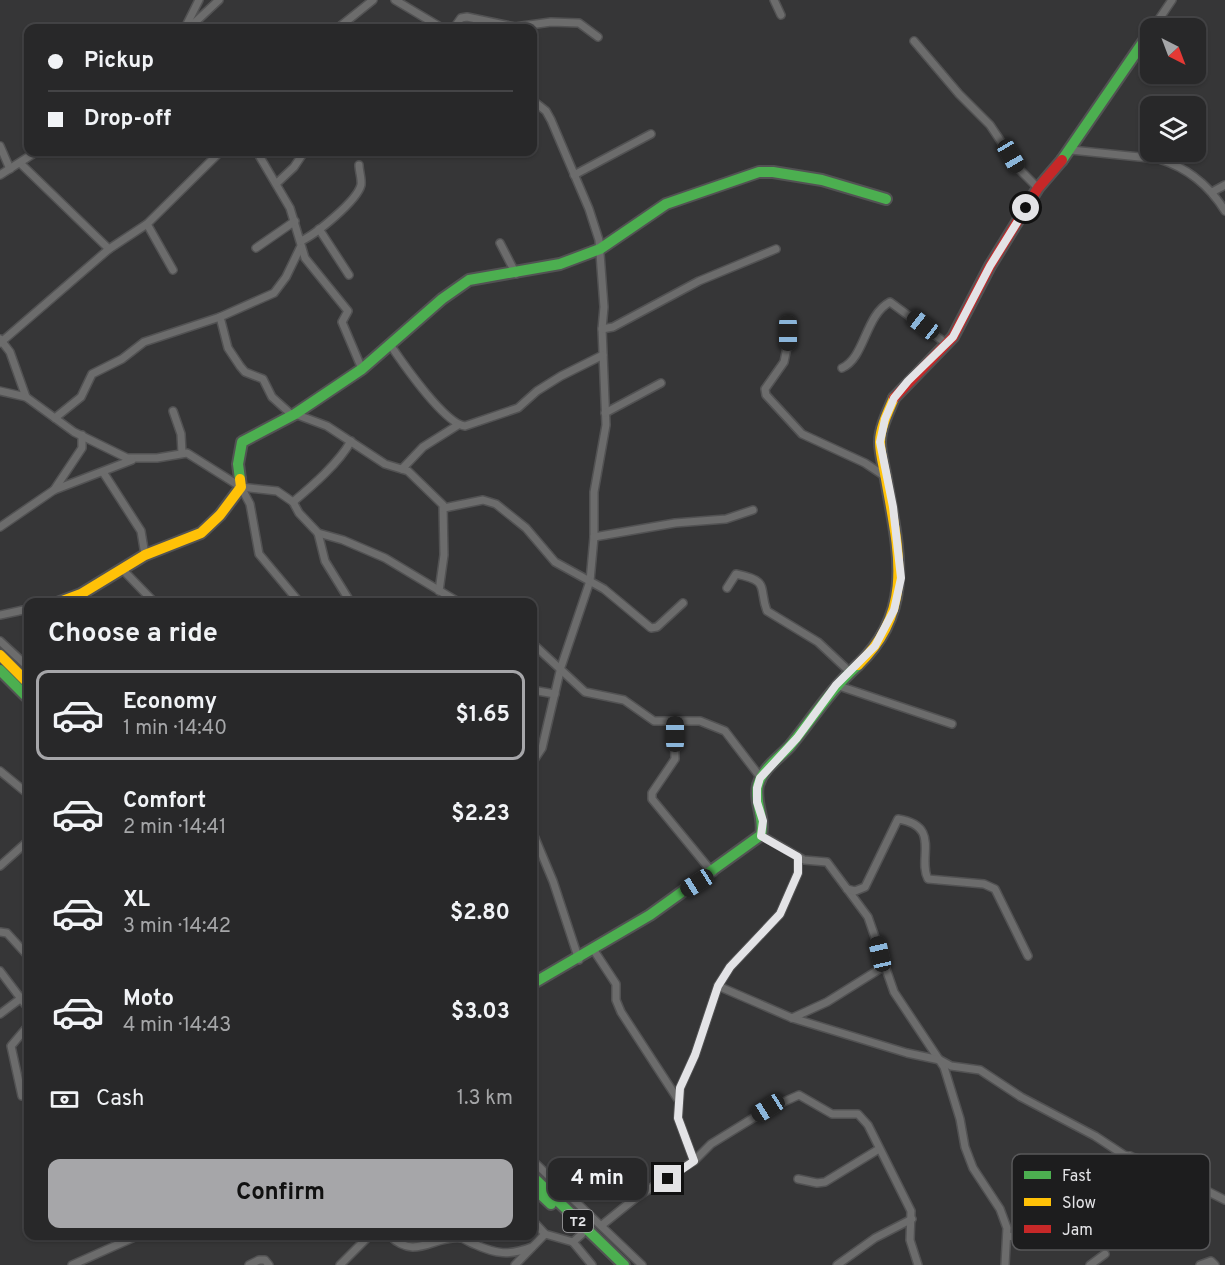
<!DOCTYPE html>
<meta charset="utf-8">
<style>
:root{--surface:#282829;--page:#343435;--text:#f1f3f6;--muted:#a5a6a8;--line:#444446;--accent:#a6a6a9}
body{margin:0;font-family:Overpass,sans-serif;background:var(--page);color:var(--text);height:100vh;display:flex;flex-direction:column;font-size:22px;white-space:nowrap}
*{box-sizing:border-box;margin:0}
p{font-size:20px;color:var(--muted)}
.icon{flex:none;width:33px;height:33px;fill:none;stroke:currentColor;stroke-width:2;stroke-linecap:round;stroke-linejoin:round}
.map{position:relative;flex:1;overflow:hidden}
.panel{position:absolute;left:24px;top:598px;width:513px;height:642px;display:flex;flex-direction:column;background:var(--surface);border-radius:12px;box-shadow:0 2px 4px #0004,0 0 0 2px var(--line)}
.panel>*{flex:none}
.banner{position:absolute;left:24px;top:24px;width:513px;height:132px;border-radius:12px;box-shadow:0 2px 4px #0004,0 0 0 2px var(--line);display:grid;align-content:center;height:132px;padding:0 24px;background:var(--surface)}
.needle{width:39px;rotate:138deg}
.buttons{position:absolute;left:1140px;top:18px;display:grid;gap:12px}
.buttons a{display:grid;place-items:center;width:66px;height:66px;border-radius:12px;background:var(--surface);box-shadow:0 2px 4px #0004,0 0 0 2px var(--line);font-size:30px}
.end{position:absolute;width:27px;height:27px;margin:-14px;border:8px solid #e3e3e6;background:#111;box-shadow:0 0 0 3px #111}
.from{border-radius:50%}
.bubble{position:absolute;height:42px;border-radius:12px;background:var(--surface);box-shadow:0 2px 4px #0004,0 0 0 2px var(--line);font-size:20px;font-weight:700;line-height:42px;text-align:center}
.car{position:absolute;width:18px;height:36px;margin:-18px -9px;border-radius:8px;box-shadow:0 0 4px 2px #0007;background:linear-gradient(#222 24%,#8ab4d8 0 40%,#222 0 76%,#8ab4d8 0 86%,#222 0)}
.banner b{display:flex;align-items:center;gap:21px;height:57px;font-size:22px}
.banner b+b{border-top:2px solid var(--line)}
.banner i{width:15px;height:15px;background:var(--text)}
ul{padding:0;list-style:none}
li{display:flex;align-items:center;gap:18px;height:90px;margin:0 12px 9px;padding:0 12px;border:3px solid transparent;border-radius:12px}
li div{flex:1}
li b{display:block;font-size:22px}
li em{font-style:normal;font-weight:700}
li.on{border-color:var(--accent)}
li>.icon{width:54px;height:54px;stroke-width:1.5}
h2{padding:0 24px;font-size:27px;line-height:72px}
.pay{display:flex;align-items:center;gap:15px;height:66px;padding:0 24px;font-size:22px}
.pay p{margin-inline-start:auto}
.action{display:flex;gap:12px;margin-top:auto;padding:12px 24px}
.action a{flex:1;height:69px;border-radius:12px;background:var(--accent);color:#111;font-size:24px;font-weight:700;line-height:69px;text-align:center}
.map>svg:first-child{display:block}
</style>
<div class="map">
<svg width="1225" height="1265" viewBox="0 0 1225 1265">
<rect width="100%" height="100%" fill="#363637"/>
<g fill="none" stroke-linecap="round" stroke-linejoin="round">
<defs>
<g id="street">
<polyline points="395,0 442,28"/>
<polyline points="774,0 781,15"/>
<polyline points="185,28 199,0"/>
<polyline points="189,28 219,0"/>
<polyline points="338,28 373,0"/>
<polyline points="454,28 461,18 467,17 515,27 551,22 579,23 598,37"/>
<polyline points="1153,28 1172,0"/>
<polyline points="914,41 959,94 990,125 1020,170 1038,188"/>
<polyline points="532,100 546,111 551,120 589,209 599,240 604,307 602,329 606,425 594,492 594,537 590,581 561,667 542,748 532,763"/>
<polyline points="0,146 10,169"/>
<path d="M1071,150L1159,159C1188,168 1209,185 1225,211"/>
<polyline points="257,152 290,208 305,258 348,311 342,322 362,369"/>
<polyline points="20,163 109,249"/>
<polyline points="0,175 36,152"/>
<polyline points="574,175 651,134"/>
<polyline points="277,183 294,167 304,152"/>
<polyline points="1212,192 1225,185"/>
<polyline points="147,224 173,270"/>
<polyline points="319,229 349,275"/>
<path d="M301,241C316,234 357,201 361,185C362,179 359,171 359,165"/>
<polyline points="500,243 516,274"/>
<polyline points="256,248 295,221"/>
<polyline points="220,317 228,348 240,366 245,372 263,379 272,397 292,415"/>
<polyline points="792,323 784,362 765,389 766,395 802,434 865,463 886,477"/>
<polyline points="602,329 613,327 699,281 776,249"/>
<polyline points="0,339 10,352 26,397"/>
<polyline points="0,343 109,249 147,224 220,152"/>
<path d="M391,346C404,365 445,424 465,426L518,408L537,391L561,376L603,355"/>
<path d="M842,368C865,358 865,315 890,302L947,344"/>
<polyline points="0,391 26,397 74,432 127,458 157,458 187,453 241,487 277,491 293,502 299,513 318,533 343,540 385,558 460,603"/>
<polyline points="173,411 181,434 182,453"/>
<polyline points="605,413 661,383"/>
<polyline points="295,414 327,426 385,464 408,471 443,505 444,555 439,591"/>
<polyline points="55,418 81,397 92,374 122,359 144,342 220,317 274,293 286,277 300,248"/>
<polyline points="402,469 423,447 458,425"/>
<polyline points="103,472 141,531 145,555"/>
<polyline points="241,487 250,504 259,554 300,603"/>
<polyline points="54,490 82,448 82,435"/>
<path d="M293,502C312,486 339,463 351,441"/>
<polyline points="444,508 483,500 496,504 526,528 555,562 604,589 651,628 657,627 683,603"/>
<polyline points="0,527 54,490 132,460"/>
<polyline points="318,533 325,561 351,603"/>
<polyline points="594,537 675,523 726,519 753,510"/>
<polyline points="122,569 155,603"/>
<path d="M727,588L736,574C771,581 758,588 767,611L818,642L850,672"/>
<polyline points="0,615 28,609"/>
<polyline points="0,641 28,667"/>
<polyline points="532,643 585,692 624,700 654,721 700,721 725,731 761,778"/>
<polyline points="836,685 952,724"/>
<polyline points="532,690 555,694"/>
<polyline points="674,721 675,759 652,793 652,799 713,873"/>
<polyline points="0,771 28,794"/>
<polyline points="532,831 553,881 579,960"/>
<polyline points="761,835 804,860 827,862 868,917 894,992 944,1067 960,1119 965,1147 973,1168 1000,1209 1007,1228 1005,1265"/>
<polyline points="0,866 28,841"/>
<path d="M847,889L855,891L865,887L898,819C942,826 917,858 928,879L984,884L995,889L1028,956"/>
<polyline points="0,932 7,933 28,956"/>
<polyline points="593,949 616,984 616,1000 621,1012 679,1101"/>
<polyline points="0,971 28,1008"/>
<polyline points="718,986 792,1018 907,1053 940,1060 951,1066 980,1070 1021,1097 1095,1136 1124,1155 1147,1161 1225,1200"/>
<polyline points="0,1014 28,993"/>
<polyline points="792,1018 827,1002 883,967"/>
<polyline points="22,1096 11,1046 28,1026"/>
<polyline points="532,1160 642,1265"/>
<polyline points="694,1161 678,1118 680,1088 695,1055 718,986 730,967 780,914 798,873 798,857"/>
<polyline points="798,1179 817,1183 825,1182 879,1149"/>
<polyline points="532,1220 545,1234 573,1242"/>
<polyline points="602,1225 638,1196 694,1161 711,1144 768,1109 799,1095 832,1114 858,1114 868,1125 911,1211 910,1240 918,1265"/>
<polyline points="582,1234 573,1242 592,1265"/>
<path d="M390,1236C416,1261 433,1235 461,1238C465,1239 469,1242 474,1244C496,1254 509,1256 532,1247"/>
<path d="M1008,1236C1039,1243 1111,1180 1130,1156"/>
<polyline points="72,1265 137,1236"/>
<polyline points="249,1265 259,1260 265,1260 269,1265"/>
<polyline points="340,1265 369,1236"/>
<polyline points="515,1265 545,1234"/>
<polyline points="837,1265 875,1238 912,1219"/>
<polyline points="1090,1265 1105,1254"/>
<polyline points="1200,1265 1211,1261 1215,1265"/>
</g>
<g id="fast">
<polyline points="1062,160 1150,32"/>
<polyline points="240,479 238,464 242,442 295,414 362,369 442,299 469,280 560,264 600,249 666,204 759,172 773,172 822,180 886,199"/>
<polyline points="0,670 28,698"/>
<path d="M532,984L650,915L761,835C765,818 754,802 758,785C763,768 779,758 790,746C813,718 831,689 858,665"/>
<polyline points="532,1176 624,1265"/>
<polyline points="532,1186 551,1204"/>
</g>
<g id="slow">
<polyline points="57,603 81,594 145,555 201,533 220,515 241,487 240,479"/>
<polyline points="0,655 28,683"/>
<path d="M858,665C916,610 898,549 886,479C884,467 880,454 880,442C880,428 888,412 894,398"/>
</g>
<polyline id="jam" points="894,398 953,337 990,266 1038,188 1062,160"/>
</defs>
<use href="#street" stroke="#525253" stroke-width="10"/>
<use href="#fast" stroke="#525253" stroke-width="14"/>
<use href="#slow" stroke="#525253" stroke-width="14"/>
<use href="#jam" stroke="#525253" stroke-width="14"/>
<use href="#street" stroke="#6c6c6c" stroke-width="7"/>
<use href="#fast" stroke="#4caf50" stroke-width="10"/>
<use href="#slow" stroke="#ffc107" stroke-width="10"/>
<use href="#jam" stroke="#c62828" stroke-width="10"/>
</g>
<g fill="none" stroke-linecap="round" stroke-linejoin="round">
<polyline stroke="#e3e3e6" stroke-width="8" points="668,1179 694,1161 678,1118 680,1088 695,1055 718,986 730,967 780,914 798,873 798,857 761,836 763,821 757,802 757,788 760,778 797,738 836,685 875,646 894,610 901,578 893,507 880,442 885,419 894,398 908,381 953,337 990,266 1026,208"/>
</g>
<g text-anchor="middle" stroke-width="6" stroke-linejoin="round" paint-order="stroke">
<rect fill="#1d1d1e" stroke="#a8a8aa" stroke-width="1.5" x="563" y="1210" width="30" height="22" rx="4.5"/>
<g font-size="14" font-weight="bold" fill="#e3e3e6">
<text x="578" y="1226">T2</text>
</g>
</g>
<rect x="1012" y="1154" width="198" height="96" rx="9" fill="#1d1d1e" stroke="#58585a" stroke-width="1.5"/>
<rect x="1024" y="1171" width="27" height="8" fill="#4caf50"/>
<rect x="1024" y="1198" width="27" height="8" fill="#ffc107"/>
<rect x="1024" y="1225" width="27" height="8" fill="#c62828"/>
<g font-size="16" fill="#e3e3e6">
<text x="1062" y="1181">Fast</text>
<text x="1062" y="1208">Slow</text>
<text x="1062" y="1235">Jam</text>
</g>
</svg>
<div class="buttons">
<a><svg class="needle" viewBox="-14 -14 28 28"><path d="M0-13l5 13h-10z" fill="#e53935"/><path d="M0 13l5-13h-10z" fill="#a5a6a8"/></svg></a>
<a><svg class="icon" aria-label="layers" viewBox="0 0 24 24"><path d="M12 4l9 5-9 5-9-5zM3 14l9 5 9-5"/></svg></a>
</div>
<i class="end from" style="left:1026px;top:208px"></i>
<i class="end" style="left:668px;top:1179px"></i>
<div class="bubble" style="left:548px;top:1158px;width:99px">4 min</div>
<i class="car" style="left:1011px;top:156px;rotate:150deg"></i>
<i class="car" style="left:923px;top:325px;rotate:308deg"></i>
<i class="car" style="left:788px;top:333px;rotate:180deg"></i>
<i class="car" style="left:675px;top:734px;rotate:0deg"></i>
<i class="car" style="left:697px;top:883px;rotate:238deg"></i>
<i class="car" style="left:880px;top:954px;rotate:347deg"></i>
<i class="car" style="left:768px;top:1108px;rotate:238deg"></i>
<div class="banner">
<b><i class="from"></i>Pickup</b>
<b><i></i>Drop-off</b>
</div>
<section class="panel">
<h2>Choose a ride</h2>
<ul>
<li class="on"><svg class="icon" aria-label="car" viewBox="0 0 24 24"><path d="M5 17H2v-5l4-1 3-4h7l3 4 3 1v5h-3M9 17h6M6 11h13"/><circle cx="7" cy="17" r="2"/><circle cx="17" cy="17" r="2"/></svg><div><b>Economy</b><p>1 min · 14:40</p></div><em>$1.65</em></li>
<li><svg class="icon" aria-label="car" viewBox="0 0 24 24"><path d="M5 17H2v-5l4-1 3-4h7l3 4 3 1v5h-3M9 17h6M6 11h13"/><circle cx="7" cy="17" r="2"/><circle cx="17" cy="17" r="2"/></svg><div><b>Comfort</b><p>2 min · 14:41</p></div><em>$2.23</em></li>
<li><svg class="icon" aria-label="car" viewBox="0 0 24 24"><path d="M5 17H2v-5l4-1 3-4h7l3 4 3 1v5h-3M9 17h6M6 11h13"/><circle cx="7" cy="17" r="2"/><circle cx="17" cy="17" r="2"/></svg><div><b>XL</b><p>3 min · 14:42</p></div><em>$2.80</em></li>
<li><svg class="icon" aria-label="car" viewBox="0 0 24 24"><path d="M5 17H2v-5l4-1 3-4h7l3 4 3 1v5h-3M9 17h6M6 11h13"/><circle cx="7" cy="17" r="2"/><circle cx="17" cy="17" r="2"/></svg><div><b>Moto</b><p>4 min · 14:43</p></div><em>$3.03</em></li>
</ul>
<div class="pay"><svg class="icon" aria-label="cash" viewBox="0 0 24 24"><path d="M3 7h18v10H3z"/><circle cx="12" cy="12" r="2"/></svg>Cash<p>1.3 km</p></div>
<div class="action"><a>Confirm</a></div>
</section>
</div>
